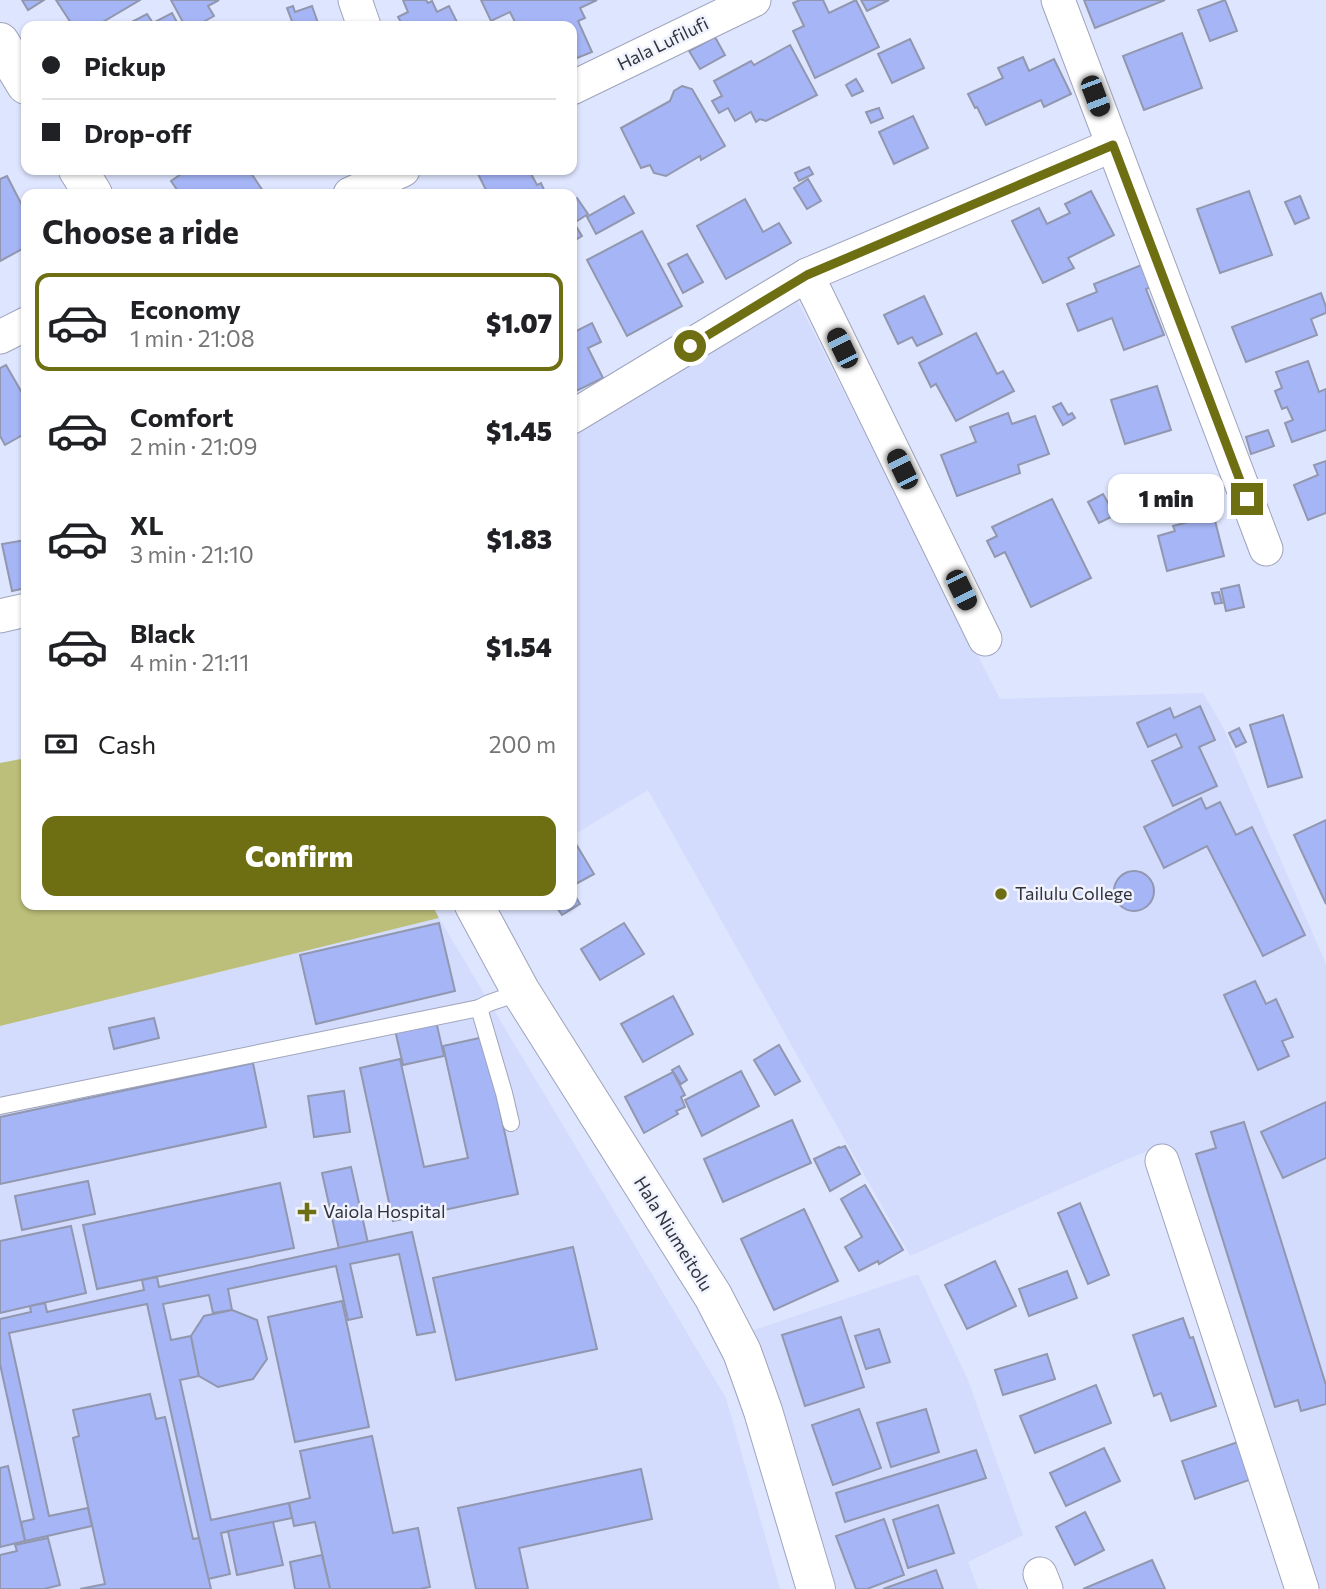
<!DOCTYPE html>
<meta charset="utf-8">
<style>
:root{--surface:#fff;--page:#f2f2f2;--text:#202124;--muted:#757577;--line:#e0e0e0;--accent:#6d6f12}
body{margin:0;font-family:Commissioner,sans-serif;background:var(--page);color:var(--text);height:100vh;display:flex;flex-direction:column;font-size:26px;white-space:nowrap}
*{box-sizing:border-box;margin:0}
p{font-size:23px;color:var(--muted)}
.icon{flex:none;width:38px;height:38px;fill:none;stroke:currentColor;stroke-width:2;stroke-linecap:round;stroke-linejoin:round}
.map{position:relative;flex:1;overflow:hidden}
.panel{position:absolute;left:21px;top:189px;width:556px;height:721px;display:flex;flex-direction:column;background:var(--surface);border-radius:14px;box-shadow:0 2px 5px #0004}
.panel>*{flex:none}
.guide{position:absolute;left:21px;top:21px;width:556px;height:154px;border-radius:14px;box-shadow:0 2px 5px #0004;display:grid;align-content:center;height:154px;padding:0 21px;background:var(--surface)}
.end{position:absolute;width:32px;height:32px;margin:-16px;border:9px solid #6d6f12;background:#fff;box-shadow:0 0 0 4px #fff}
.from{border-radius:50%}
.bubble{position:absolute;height:49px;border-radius:14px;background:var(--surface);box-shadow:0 2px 5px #0004;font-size:23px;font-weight:800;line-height:49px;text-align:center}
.car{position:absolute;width:21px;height:42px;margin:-21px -10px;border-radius:9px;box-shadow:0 0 5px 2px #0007;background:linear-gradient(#222 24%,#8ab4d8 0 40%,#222 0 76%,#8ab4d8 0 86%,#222 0)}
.guide b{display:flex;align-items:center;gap:24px;height:66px;font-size:26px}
.guide b+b{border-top:2px solid var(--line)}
.guide i{width:18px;height:18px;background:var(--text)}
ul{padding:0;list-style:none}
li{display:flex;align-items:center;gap:21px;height:98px;margin:0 14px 10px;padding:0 7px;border:4px solid transparent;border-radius:14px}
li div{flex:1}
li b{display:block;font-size:26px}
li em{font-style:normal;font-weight:800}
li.current{border-color:var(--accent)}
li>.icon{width:63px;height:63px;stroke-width:1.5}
h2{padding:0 21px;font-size:32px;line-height:84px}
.pay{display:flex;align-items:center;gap:18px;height:77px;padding:0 21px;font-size:26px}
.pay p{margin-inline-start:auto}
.cta{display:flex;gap:14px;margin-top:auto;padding:14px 21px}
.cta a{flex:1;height:80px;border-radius:14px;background:var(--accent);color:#fff;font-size:28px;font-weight:800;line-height:80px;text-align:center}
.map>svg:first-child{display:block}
</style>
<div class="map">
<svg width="1326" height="1589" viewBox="0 0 1326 1589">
<rect width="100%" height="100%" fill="#dee5fe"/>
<g fill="#d4dcfd">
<polygon points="796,298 1000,699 1203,693 1223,727 1326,964 1326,1589 1311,1589 1163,1146 1132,1157 910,1256 648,790 572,836 572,430"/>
<polygon points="439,918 726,1398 780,1589 0,1589 0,1026"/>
<polygon points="918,1274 968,1380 1023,1535 968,1562 978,1589 837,1589 788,1425 745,1333"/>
</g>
<polygon fill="#bcbf79" points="26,758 26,905 432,905 439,918 0,1026 0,763"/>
<g fill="#a6b5f5" stroke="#9197ae" stroke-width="2">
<polygon points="22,0 44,0 28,10"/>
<polygon points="56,0 140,0 96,26 73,26"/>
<polygon points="171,0 219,0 208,6 214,16 196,26 185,26"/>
<polygon points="403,0 426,0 428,3 432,1 437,12 449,6 459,26 403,26 398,17 408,12"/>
<polygon points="481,0 597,0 580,8 585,18 578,21 592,52 572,60 572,26 517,26 510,12 491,21"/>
<polygon points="800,0 823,0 829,13 856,0 879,47 815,78 793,31 804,26 793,3"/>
<polygon points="861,0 889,0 867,11"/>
<polygon points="1084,0 1165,0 1095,28"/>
<polygon points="1225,0 1237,31 1210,41 1198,10"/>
<polygon points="293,6 295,12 312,6 319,26 287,26 293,24 287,8"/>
<polygon points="172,13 179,26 124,26 147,14 153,23"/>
<polygon points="1182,33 1202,88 1144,110 1123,56"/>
<polygon points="715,37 725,55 700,69 689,51"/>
<polygon points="910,39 924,68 892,83 878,54"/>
<polygon points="790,45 817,95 766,121 760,119 756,122 751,112 735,121 728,108 719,113 712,101 722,96 714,81 751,61 754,65"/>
<polygon points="1023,57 1029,71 1054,59 1071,94 1044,107 1041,100 986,125 977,107 975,108 968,94 1003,78 998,68"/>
<polygon points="856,79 863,91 852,96 846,85"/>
<polygon points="682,86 692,89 725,146 701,160 700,156 666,176 654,173 650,165 641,168 621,128 670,101 674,91"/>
<polygon points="879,108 883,118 871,123 866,112"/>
<polygon points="913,116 928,148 894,164 879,132"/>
<polygon points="809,167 813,174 799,181 795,173"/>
<polygon points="187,170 249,170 265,194 180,194 171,181"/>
<polygon points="476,170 529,170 537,185 541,183 546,194 488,194"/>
<polygon points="7,176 26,213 26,247 0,261 0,179"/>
<polygon points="808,179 821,201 807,209 794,188"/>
<polygon points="1091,191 1114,235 1068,258 1074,268 1043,283 1012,221 1039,208 1047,224 1070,213 1065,204"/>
<polygon points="1249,191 1272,255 1220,273 1197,209"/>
<polygon points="624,196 634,213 596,234 587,217"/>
<polygon points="1300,196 1309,218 1295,224 1285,202"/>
<polygon points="577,198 588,214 574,223 582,236 572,242 572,201"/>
<polygon points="745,199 763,232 779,223 791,243 726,279 697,226"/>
<polygon points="642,231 682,306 627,336 587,260"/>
<polygon points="687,254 703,282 683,293 668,264"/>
<polygon points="1144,264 1153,286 1146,289 1164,335 1124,350 1112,318 1078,331 1067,304 1097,292 1094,284"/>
<polygon points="1321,293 1326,307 1326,313 1311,319 1317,335 1246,362 1232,327"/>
<polygon points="924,296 942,334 917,346 912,337 898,344 884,315"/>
<polygon points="592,323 601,342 588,348 603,378 572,393 572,333"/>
<polygon points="976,333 997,374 1003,371 1014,391 956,421 936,384 931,387 919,363"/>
<polygon points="1308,361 1319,392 1326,389 1326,430 1292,442 1285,423 1293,420 1287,407 1282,409 1275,391 1282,388 1276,372"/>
<polygon points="6,365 21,391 26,388 26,433 5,445 0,436 0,368"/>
<polygon points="1157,386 1171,430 1125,444 1111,400"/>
<polygon points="1061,403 1068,415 1072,413 1075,418 1063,425 1053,407"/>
<polygon points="1008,413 1012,424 1035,416 1049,454 1018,465 1020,473 957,496 941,455 976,442 970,427"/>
<polygon points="1268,430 1274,446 1251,454 1246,437"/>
<polygon points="1326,461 1326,513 1308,520 1294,485 1318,475 1314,465"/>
<polygon points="1103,494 1115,515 1099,523 1088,502"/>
<polygon points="1052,499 1091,578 1031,607 1005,552 995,557 987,541 997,536 992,527"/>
<polygon points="1210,501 1224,556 1167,571 1158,536 1175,531 1173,526 1192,521 1187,507"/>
<polygon points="26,540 26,588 12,591 2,544"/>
<polygon points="1239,585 1244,607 1226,611 1221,589"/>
<polygon points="1219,592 1222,603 1215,604 1212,593"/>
<polygon points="1200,706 1215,740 1199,747 1217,786 1173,806 1152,761 1182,747 1176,734 1148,747 1137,723 1170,708 1174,718"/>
<polygon points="1283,715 1302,777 1268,787 1250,725"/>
<polygon points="1239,728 1246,742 1236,747 1229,733"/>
<polygon points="1201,798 1206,809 1220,802 1236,835 1252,827 1305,935 1263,956 1207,846 1164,868 1144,827"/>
<polygon points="1326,820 1326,904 1294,835"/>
<polygon points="576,844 594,874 572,886 572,846"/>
<circle cx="1134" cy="891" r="20"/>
<polygon points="572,891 580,904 562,915 555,905 572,905"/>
<polygon points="439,923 455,991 316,1024 300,955"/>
<polygon points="624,923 644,954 600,980 581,949"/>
<polygon points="1255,981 1266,1004 1276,999 1293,1037 1282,1041 1289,1056 1258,1070 1224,995"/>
<polygon points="673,996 693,1034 643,1062 621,1024"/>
<polygon points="154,1018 159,1038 114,1049 109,1028"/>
<polygon points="436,1021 444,1056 403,1065 395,1030"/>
<polygon points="484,1037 518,1194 393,1221 360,1068 400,1059 424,1167 468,1158 443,1046"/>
<polygon points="779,1045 800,1081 775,1095 754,1060"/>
<polygon points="253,1063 266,1127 0,1184 0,1117"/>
<polygon points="679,1066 687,1080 681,1084 672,1070"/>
<polygon points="741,1071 759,1106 702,1136 685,1100"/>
<polygon points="673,1072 685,1095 681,1097 685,1107 676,1111 678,1114 644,1133 625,1097"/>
<polygon points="344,1091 350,1132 314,1137 308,1096"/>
<polygon points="1326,1102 1326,1158 1283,1178 1261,1132"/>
<polygon points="792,1120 811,1163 723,1202 704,1159"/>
<polygon points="1244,1122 1326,1385 1326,1404 1301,1411 1298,1400 1275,1407 1196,1154 1216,1148 1211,1132"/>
<polygon points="845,1146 860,1174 830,1191 814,1159 839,1147 840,1148"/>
<polygon points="351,1167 368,1243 339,1249 322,1173"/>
<polygon points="88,1181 95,1214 22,1230 15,1196"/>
<polygon points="280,1183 294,1248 97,1289 83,1225"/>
<polygon points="865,1185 903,1250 879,1264 878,1261 859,1271 845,1247 862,1237 841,1199"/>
<polygon points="1080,1203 1109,1275 1088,1284 1058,1213"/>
<polygon points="804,1209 838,1281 774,1310 741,1239"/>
<polygon points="71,1226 86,1293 0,1313 0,1241"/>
<polygon points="412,1232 435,1332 417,1335 399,1254 350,1264 362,1317 348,1320 336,1266 228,1289 232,1310 213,1313 209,1295 163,1304 171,1340 191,1336 199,1376 180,1380 211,1520 289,1503 292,1518 221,1533 230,1574 208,1579 147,1304 9,1333 49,1516 88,1508 92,1526 25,1541 21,1522 34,1519 0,1364 0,1319 31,1312 30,1306 45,1303 47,1312 144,1290 142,1280 157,1277 159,1287"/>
<polygon points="573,1247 597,1349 456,1380 433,1278"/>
<polygon points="995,1261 1016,1306 967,1329 945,1285"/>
<polygon points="1067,1271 1077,1298 1029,1316 1019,1289"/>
<polygon points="342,1301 369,1427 295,1442 268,1317"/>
<polygon points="232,1310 257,1320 267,1359 253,1379 218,1387 199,1376 191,1336 204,1316"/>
<polygon points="841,1317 864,1387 805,1406 782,1335"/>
<polygon points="1183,1318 1190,1338 1193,1337 1216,1406 1171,1421 1161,1393 1154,1396 1133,1335"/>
<polygon points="879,1329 890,1362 866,1369 855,1336"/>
<polygon points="1047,1354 1055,1379 1003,1395 995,1370"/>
<polygon points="1096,1385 1111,1423 1035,1453 1020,1416"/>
<polygon points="150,1394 156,1419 165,1417 193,1539 199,1538 211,1589 80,1589 105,1584 73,1438 79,1436 73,1410"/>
<polygon points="859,1409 881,1468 833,1485 812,1425"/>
<polygon points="926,1409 939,1452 891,1467 877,1423"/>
<polygon points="372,1436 393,1533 418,1528 430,1587 419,1589 330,1589 315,1522 294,1526 289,1503 310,1498 300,1451"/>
<polygon points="1238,1442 1252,1479 1195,1499 1182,1461"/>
<polygon points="1104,1448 1120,1481 1066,1506 1050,1473"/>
<polygon points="976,1450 986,1478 845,1522 836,1493"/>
<polygon points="8,1466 25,1541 0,1547 0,1468"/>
<polygon points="641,1469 652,1519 519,1548 528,1589 476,1589 458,1508"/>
<polygon points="938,1505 954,1553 908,1568 893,1520"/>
<polygon points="1085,1512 1104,1550 1075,1565 1056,1527"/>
<polygon points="884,1519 904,1575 867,1589 856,1589 836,1536"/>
<polygon points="273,1522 283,1565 237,1575 228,1531"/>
<polygon points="48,1538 60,1585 44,1589 0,1589 0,1555 17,1551 15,1545"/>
<polygon points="322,1555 330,1589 295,1589 290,1562"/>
<polygon points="1152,1560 1165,1589 1083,1589"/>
<polygon points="936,1570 943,1589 883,1589"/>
</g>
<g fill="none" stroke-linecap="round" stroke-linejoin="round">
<defs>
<g id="lane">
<polyline points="479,1008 504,1093 511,1123"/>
<polyline points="0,1106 479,1008 489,1003 521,992"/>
</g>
<g id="street">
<polyline points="355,0 364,26"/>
<polyline points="1058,0 1266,549"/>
<polyline points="572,88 754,0"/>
<polyline points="350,194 403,170"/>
<polyline points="807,275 985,639"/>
<polyline points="0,337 26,324"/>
<polyline points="572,417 807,275 1113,145"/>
<polyline points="0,616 26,610"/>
<polyline points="1162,1161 1302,1589"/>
<polyline points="1040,1574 1046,1589"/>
</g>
<g id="secondary">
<polyline points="0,42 26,85"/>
<polyline points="78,170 93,194"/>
<polyline points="474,905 521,992 713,1296 742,1352 763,1411 816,1589"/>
</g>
</defs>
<use href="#lane" stroke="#9ea4bb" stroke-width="18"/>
<use href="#street" stroke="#9ea4bb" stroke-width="35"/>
<use href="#secondary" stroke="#9ea4bb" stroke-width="40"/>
<use href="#lane" stroke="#fff" stroke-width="16"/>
<use href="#street" stroke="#fff" stroke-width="33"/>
<use href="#secondary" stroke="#fff" stroke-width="38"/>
</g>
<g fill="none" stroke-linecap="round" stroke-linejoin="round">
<polyline stroke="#6d6f12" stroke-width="9" points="690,346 807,275 1113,145 1247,499"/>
</g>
<g fill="#6d6f12" stroke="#f0f3fd" stroke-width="2.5">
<circle cx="1001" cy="894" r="7"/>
<path d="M303.5 1201.5h7v7h7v7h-7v7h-7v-7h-7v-7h7z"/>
</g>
<g text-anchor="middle" stroke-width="5" stroke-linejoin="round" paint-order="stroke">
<g font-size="18" fill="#30333c" stroke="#f0f3fd">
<text transform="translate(663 44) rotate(-26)" y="6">Hala Lufilufi</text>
<text transform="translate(673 1234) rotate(58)" y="6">Hala Niumeitolu</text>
</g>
<g font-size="18" fill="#30333c" stroke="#f0f3fd" text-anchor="start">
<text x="1015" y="900">Tailulu College</text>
<text x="323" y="1218">Vaiola Hospital</text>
</g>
</g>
</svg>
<i class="end from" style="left:690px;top:346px"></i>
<i class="end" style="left:1247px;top:499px"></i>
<div class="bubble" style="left:1108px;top:474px;width:116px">1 min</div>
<i class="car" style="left:1095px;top:96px;rotate:159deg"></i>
<i class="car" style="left:842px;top:348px;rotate:334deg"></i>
<i class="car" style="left:902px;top:469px;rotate:334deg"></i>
<i class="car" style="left:961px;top:590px;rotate:154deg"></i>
<div class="guide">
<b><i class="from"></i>Pickup</b>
<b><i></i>Drop-off</b>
</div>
<section class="panel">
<h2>Choose a ride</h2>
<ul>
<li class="current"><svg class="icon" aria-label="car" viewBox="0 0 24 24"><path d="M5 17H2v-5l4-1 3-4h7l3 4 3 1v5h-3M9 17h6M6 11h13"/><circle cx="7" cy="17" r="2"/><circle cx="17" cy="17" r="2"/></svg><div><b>Economy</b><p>1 min · 21:08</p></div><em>$1.07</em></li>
<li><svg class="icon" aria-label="car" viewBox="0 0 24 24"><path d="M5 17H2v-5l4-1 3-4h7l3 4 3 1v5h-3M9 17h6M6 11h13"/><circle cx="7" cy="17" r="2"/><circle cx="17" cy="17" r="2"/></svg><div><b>Comfort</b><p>2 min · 21:09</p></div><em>$1.45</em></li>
<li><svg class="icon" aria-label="car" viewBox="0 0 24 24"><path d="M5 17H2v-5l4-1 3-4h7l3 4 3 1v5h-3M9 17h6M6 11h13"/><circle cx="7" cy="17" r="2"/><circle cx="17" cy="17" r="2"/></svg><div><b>XL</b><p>3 min · 21:10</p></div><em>$1.83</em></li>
<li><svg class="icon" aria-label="car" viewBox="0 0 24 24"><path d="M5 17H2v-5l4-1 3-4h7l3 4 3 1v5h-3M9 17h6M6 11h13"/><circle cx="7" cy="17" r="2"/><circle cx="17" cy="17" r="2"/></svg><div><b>Black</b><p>4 min · 21:11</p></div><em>$1.54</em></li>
</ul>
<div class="pay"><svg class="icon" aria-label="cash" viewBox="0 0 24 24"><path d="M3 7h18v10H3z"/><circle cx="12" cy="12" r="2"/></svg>Cash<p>200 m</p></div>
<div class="cta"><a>Confirm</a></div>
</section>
</div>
